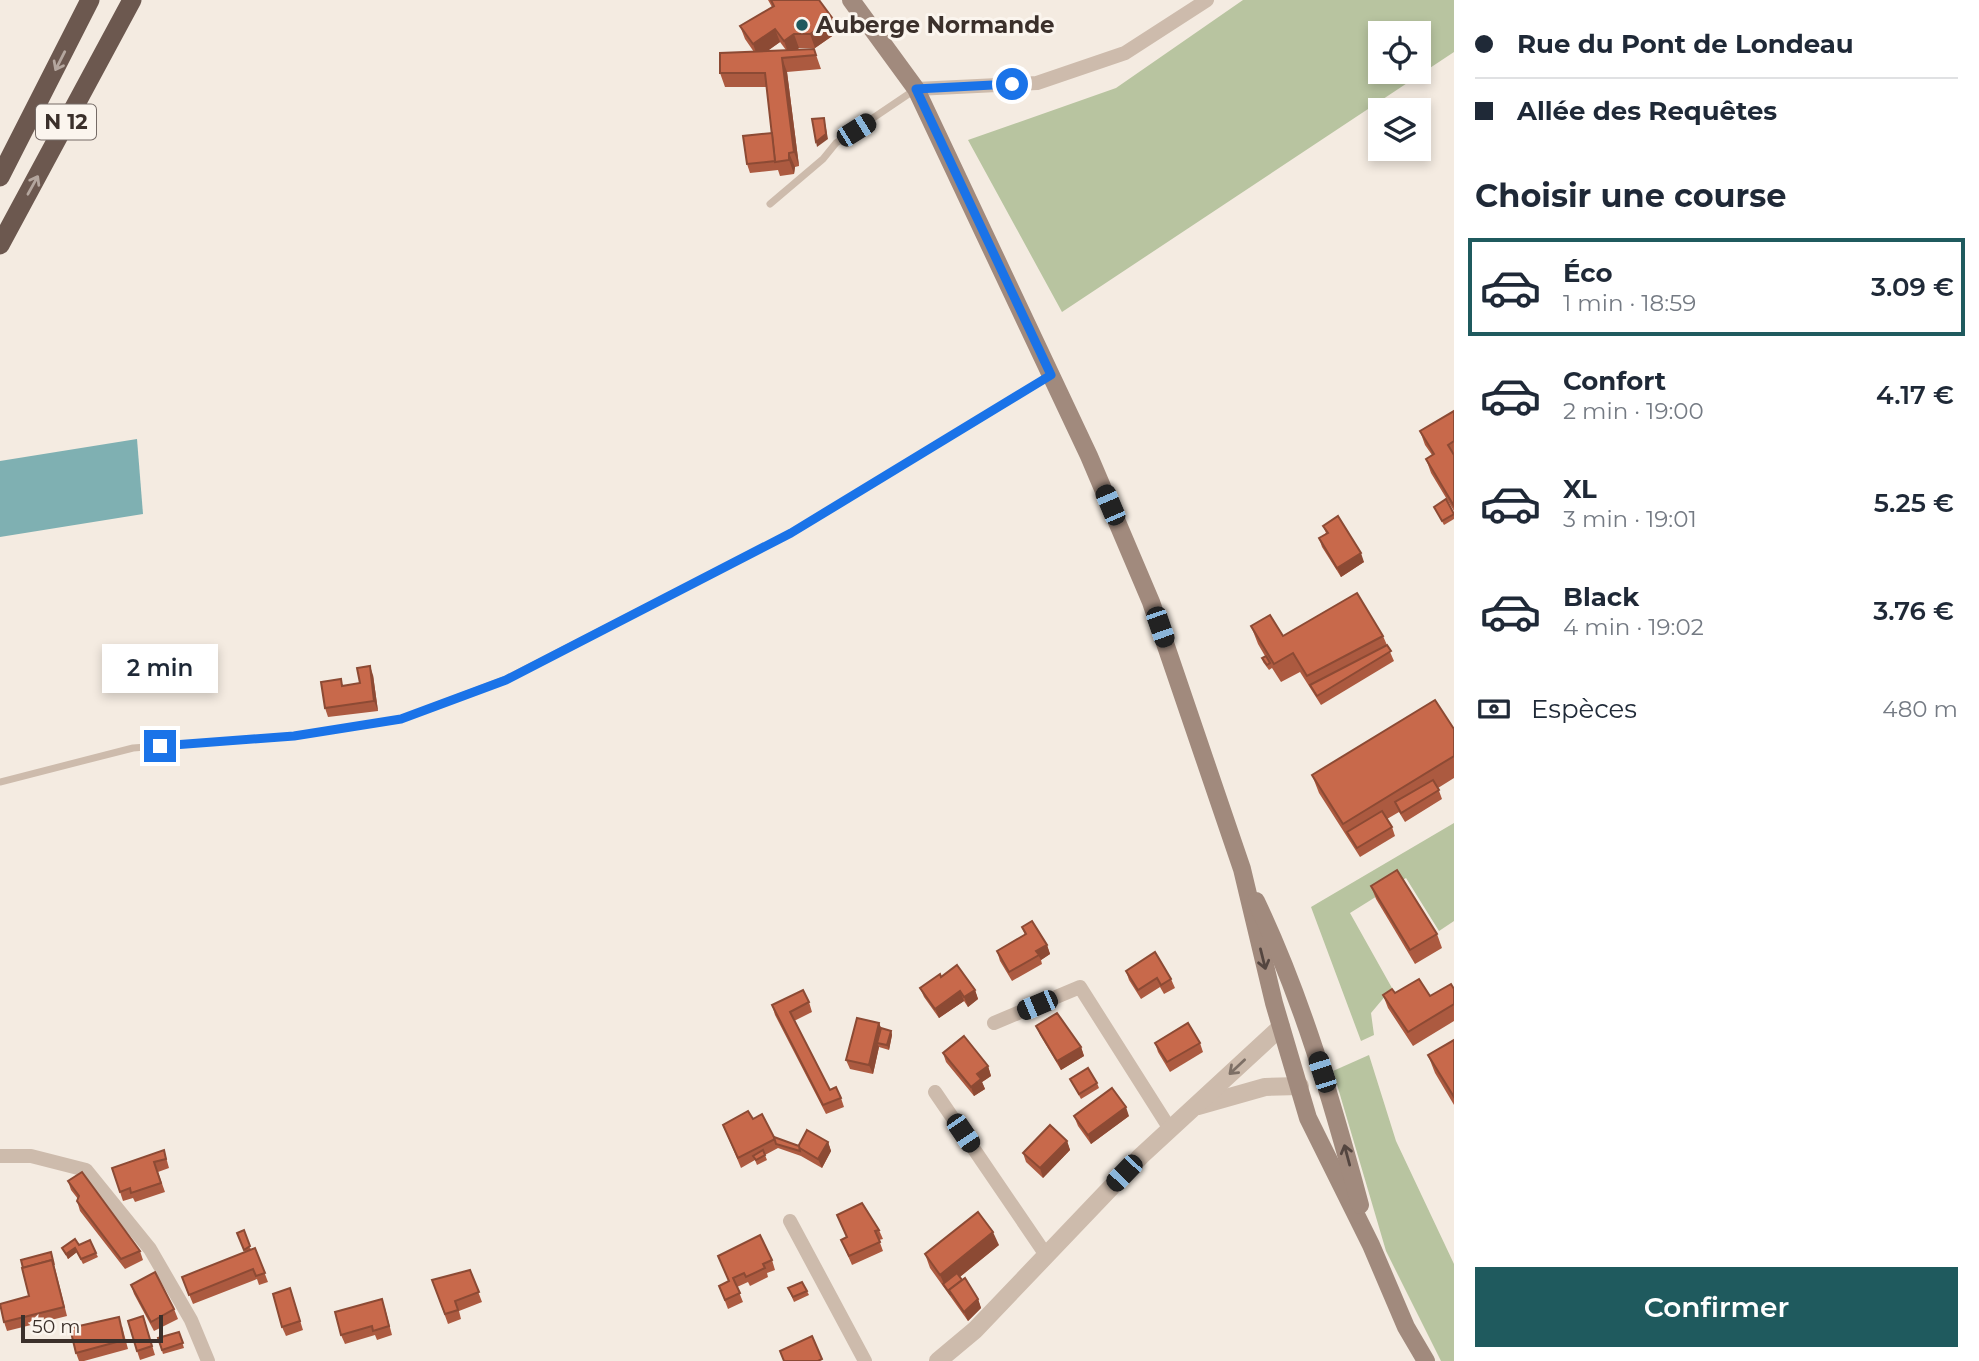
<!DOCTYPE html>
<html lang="fr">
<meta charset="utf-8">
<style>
:root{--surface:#fff;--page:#f6f6f7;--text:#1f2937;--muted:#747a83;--line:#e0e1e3;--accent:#1f5a5e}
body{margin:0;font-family:Montserrat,sans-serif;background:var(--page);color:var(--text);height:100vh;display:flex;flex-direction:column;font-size:26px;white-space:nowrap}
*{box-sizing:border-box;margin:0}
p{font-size:23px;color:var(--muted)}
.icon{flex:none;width:38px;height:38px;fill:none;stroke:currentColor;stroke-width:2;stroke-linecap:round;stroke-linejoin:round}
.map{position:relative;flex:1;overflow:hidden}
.drawer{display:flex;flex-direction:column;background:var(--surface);width:525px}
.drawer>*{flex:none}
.hud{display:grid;align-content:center;height:154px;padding:0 21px;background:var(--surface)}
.controls{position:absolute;left:1368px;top:21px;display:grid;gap:14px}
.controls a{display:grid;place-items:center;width:63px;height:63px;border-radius:0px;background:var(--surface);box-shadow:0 4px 10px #0003;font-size:35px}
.scale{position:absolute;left:21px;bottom:18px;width:142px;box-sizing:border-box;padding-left:7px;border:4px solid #3b302b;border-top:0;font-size:19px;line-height:24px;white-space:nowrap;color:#3b302b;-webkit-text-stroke:5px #fbf5ee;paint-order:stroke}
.end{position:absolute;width:32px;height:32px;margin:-16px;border:9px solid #1a73e8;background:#fff;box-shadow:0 0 0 4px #fff}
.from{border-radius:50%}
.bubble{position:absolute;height:49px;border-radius:0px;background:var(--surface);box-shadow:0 4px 10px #0003;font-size:23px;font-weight:600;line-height:49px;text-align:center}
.car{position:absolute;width:21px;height:42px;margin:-21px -10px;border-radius:9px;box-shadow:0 0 5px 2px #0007;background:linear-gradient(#222 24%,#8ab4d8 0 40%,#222 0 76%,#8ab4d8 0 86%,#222 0)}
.hud b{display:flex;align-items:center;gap:24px;height:66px;font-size:26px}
.hud b+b{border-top:2px solid var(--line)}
.hud i{width:18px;height:18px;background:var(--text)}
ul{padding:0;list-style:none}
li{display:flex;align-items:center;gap:21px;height:98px;margin:0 14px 10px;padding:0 7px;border:4px solid transparent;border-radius:0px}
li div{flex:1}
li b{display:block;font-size:26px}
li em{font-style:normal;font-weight:600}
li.current{border-color:var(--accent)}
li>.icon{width:63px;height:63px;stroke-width:1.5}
h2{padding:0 21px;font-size:32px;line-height:84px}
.pay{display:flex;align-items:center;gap:18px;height:77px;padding:0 21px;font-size:26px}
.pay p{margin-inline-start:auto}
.action{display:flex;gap:14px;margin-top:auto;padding:14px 21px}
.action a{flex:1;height:80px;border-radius:0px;background:var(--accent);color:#fff;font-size:28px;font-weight:600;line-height:80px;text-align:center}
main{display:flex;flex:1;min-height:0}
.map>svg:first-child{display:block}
</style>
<main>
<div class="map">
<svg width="1454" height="1361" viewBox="0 0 1454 1361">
<rect width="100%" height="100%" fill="#f4ebe1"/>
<g fill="#b8c4a0" fill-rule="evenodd">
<path d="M1243,0H1454V52L1062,312L968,140L1116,88ZM1381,33H1419V72H1381Z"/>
<polygon points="1454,823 1454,921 1439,931 1406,878 1350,913 1392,988 1371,1013 1374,1035 1361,1041 1311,907"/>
<polygon points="1369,1055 1396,1141 1454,1264 1454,1361 1441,1361 1386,1251 1333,1071"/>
</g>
<polygon fill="#7fb0b2" points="137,439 143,514 0,537 0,461"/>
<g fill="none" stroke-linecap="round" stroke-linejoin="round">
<g stroke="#cdbbac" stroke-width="7">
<polyline points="770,204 823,159 836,143 916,89"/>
<polyline points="0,782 133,748 294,736 401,719 506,679 791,533 1050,376"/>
</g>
<g stroke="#cdbbac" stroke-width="14">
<polyline points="916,89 1037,83 1125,53 1207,0"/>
<polyline points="994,1023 1080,987 1170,1129"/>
<polyline points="935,1092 1046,1255"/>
<polyline points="0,1156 31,1156 86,1170 150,1249 191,1320 208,1361"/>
<polyline points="790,1221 865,1361"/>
</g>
<g stroke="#cdbbac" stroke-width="18">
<polyline points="1198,1106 1265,1087 1300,1086"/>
<polyline points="938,1361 975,1330 1141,1156 1281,1027"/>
</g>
<g stroke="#a18a7d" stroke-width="18">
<polyline points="851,0 916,89 1089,456 1151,602 1242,869 1274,1003 1308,1118 1371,1245 1406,1327 1426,1361"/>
<path d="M1256,901C1302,998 1332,1101 1360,1205"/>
</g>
<g stroke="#6c584f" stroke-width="19">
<polyline points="0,177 90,0"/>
<polyline points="0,245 132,0"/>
</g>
</g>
<g fill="#ac5a40" fill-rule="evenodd">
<path d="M768,0H819L838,32L815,48H799L796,50L814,49L821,69L787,72L799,166L795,167L794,174L780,176L778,170L750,173L747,164L772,133L767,87H725L720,73L754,52L745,39L740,26L772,7ZM780,42L786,50L767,51Z"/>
<polygon points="1454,411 1454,511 1431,473 1426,459 1432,455 1425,445 1420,431"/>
<polygon points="1434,507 1454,513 1454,519 1444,525"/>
<polygon points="1323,526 1364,562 1341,577 1322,547 1319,538 1326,533"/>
<polygon points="1251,626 1283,636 1383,636 1394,661 1321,705 1300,672 1281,682 1272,668 1269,670 1263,662 1262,658 1265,656 1258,644"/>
<polygon points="373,675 378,711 328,717 325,708 344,686 360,683"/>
<polygon points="1454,729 1454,778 1438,788 1442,799 1405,822 1399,812 1387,819 1392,827 1395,836 1360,857 1319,793 1312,775"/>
<polygon points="1371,886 1437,934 1442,948 1415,964 1376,899"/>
<polygon points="1022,927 1047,945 1050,954 1041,960 1042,964 1012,981 1000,961 997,951 1025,935"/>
<polygon points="1126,971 1171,979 1175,988 1164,994 1160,987 1141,999 1129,980"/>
<polygon points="941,977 975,990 978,999 968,1007 964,1001 939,1018 924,997 920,988"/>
<polygon points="1454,989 1454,1021 1413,1046 1388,1008 1383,995 1395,993 1430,996"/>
<polygon points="809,1002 812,1012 794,1021 830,1090 841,1098 844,1107 826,1114 775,1015 772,1005"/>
<polygon points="879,1023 881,1028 891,1031 892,1035 889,1050 879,1047 873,1074 850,1069 846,1060"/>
<polygon points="1036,1026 1081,1047 1084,1056 1061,1070 1040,1035"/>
<polygon points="1454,1040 1454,1105 1435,1073 1428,1055"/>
<polygon points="1155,1043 1200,1043 1203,1052 1170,1072 1158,1052"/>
<polygon points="943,1053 988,1066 991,1076 982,1082 985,1089 974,1096 946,1062"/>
<polygon points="1070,1079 1097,1083 1099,1088 1081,1099"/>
<polygon points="1074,1116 1129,1116 1091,1144 1078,1126"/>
<polygon points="753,1119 774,1137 799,1146 828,1142 831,1151 822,1168 801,1156 778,1148 765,1155 767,1160 757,1165 755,1160 741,1168 723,1125"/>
<polygon points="1067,1141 1070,1150 1043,1178 1026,1162 1023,1153"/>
<polygon points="164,1150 169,1168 158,1172 165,1192 135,1202 133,1198 123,1201 112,1168"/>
<polygon points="68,1181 140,1251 143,1260 125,1269 80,1211 77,1201 78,1199 71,1190"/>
<polygon points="837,1215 879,1230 883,1239 879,1240 883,1251 852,1265 841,1240 847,1237"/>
<polygon points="237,1233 251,1249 255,1248 268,1282 259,1285 257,1279 193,1304 182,1277 245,1252"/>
<polygon points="79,1245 96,1253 98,1257 83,1264 77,1252 68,1259 62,1248"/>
<polygon points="999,1245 960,1277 978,1299 981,1308 968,1321 930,1268 925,1254"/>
<polygon points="51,1252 67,1316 7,1331 4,1322 29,1296"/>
<polygon points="718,1256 772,1260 775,1270 767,1273 768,1277 750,1286 748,1282 737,1287 743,1302 728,1309 719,1286 729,1281"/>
<polygon points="470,1270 482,1302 459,1311 461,1319 448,1324 432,1280"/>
<polygon points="131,1285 174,1309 178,1319 154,1331 134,1294"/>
<polygon points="290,1288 303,1330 286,1336 282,1327"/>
<polygon points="788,1288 807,1291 809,1295 794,1302"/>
<polygon points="385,1308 392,1335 377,1340 375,1335 345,1344 341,1335"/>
<polygon points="143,1316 155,1355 140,1360 137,1351"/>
<polygon points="122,1326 128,1349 84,1361 79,1361 76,1353"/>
<polygon points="179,1332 184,1348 163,1354 158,1338"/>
</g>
<g fill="#8c4a34">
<polygon points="833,19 838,32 815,48 810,34"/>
<polygon points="775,29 780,42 758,58 753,44"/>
<polygon points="794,34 799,48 789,55 784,41"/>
<polygon points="782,58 787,72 799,166 794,152"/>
<polygon points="824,118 828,139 817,147 816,142"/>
<polygon points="789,153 795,167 794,174 789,160"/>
<polygon points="1361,553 1364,562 1341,577 1337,568"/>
<polygon points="370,666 373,675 378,711 374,701"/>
<polygon points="1047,945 1050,954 1041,960 1036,951"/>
<polygon points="975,990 978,999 968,1007 964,997"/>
<polygon points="960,991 964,1001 939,1018 935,1009"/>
<polygon points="879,1023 883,1033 877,1043 879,1047 873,1074 869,1065"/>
<polygon points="891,1031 892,1035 889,1050 887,1045"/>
<polygon points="1081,1047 1084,1056 1061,1070 1057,1061"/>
<polygon points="988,1066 991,1076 982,1082 985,1089 974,1096 971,1087 977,1074"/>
<polygon points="1126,1107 1129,1116 1091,1144 1088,1135"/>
<polygon points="1067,1141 1070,1150 1043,1178 1040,1168"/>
<polygon points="828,1142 831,1151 822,1168 818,1159"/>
<polygon points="993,1232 999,1245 946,1288 940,1275"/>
<polygon points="75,1248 77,1252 68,1259 66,1254"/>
<polygon points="978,1299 981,1308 968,1321 964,1312"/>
</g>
<g fill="#c8694b" stroke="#8c4a34" stroke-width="2">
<polygon points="771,0 819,0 833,19 810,34 794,34 784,41 775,29 753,44 740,26 774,6"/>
<polygon points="814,49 816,55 782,58 794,152 789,153 789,160 775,162 765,73 720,73 720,53"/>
<polygon points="824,118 826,134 816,142 812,119"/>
<polygon points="772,133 775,161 747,164 743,136"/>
<polygon points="1454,411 1454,441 1448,445 1454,455 1454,506 1426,459 1434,454 1420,431"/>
<polygon points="1446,499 1454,514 1442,521 1434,507"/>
<polygon points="1338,516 1361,553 1337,568 1319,538 1328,533 1323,526"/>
<polygon points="1357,593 1383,636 1307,676 1293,653 1274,664 1251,626 1270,615 1283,636"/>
<polygon points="1387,645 1391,651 1317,696 1310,685"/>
<polygon points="1266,656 1270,663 1267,665 1262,658"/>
<polygon points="370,666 374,701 325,708 321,682 341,679 342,686 360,683 357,668"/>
<polygon points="1435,700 1454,729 1454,756 1343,824 1312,775"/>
<polygon points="1433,780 1439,790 1401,813 1395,802"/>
<polygon points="1382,811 1392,827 1357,848 1347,832"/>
<polygon points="1397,870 1437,934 1410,950 1371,886"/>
<polygon points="1032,921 1047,945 1036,951 1039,955 1009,972 997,951 1026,934 1022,927"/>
<polygon points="1155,952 1171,979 1161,985 1157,978 1138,990 1126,971"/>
<polygon points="957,965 975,990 964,997 960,991 935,1009 920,988 940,974 941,977"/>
<polygon points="1419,979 1430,996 1451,984 1454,989 1454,1004 1408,1032 1383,995 1392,989 1395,993"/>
<polygon points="803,990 809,1002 790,1012 830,1090 836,1087 841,1098 823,1105 772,1005"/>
<polygon points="1057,1013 1081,1047 1057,1061 1036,1026"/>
<polygon points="857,1018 879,1023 869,1065 846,1060"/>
<polygon points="1188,1023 1200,1043 1167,1062 1155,1043"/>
<polygon points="881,1028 891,1031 887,1045 877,1043"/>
<polygon points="964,1036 988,1066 977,1074 981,1079 971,1087 943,1053"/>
<polygon points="1454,1040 1454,1097 1428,1055"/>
<polygon points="1088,1068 1097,1083 1079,1094 1070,1079"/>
<polygon points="1112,1088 1126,1107 1088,1135 1074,1116"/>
<polygon points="748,1111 753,1119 762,1114 775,1139 738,1158 723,1125"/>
<polygon points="1050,1125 1067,1141 1040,1168 1023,1153"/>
<polygon points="807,1130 828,1142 818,1159 798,1147"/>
<polygon points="774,1137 799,1146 800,1151 776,1144"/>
<polygon points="164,1150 166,1159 154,1162 161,1183 131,1193 130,1188 120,1192 112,1168"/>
<polygon points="763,1150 765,1155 756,1160 753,1156"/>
<polygon points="82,1172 140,1251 121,1259 77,1201 79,1196 68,1181"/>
<polygon points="862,1203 879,1230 875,1231 880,1242 849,1256 841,1240 847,1237 837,1215"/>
<polygon points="978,1212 993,1232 940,1275 925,1254"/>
<polygon points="244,1230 250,1246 244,1250 237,1233"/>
<polygon points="760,1235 772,1260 763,1264 765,1268 746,1277 744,1273 733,1278 740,1293 725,1300 719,1286 729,1281 718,1256"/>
<polygon points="75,1239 79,1245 90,1240 96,1253 81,1259 75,1248 66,1254 62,1248"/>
<polygon points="255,1248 265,1273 256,1276 253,1269 189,1295 182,1277"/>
<polygon points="51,1252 54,1265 52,1260 23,1268 21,1260"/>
<polygon points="52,1260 64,1307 4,1322 0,1304 29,1296 22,1268"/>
<polygon points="470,1270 479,1292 455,1301 458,1310 445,1314 432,1280"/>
<polygon points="155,1272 174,1309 151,1322 131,1285"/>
<polygon points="957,1273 962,1280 949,1290 951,1295 943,1284"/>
<polygon points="965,1278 978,1299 964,1312 949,1290"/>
<polygon points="802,1282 807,1291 793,1297 788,1288"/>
<polygon points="290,1288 300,1321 282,1327 273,1294"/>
<polygon points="382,1299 389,1326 373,1331 372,1326 341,1335 335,1312"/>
<polygon points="143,1316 152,1346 137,1351 128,1321"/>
<polygon points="119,1317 124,1340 76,1353 70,1328"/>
<polygon points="179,1332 183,1343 162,1350 158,1338"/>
<polygon points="812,1336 822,1359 818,1361 784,1361 780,1351"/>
</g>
<defs><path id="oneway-shaft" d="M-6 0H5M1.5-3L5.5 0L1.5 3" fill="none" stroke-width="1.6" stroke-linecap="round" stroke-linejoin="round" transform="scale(1.75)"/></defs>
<g stroke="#b4a69e">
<use href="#oneway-shaft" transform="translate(60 61) rotate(117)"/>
<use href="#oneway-shaft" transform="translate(33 185) rotate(-61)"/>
</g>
<g stroke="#544640">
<use href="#oneway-shaft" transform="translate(1263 959) rotate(76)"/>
<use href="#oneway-shaft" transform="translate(1347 1155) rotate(-105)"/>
</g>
<use stroke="#7d6f65" href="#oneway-shaft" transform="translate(1237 1067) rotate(137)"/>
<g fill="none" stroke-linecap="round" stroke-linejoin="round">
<polyline stroke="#1a73e8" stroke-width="9" points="160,746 294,736 401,719 506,680 791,533 1051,375 916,89 1012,84"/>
</g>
<circle fill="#1f5a5e" stroke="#fbf5ee" stroke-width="2.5" cx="802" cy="25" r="7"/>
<g text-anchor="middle" stroke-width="6" stroke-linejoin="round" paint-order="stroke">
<rect fill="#fbf5ee" stroke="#756b66" stroke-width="2" x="36" y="104.5" width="60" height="35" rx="5"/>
<g font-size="21" font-weight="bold" fill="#3b302b">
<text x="66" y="129">N 12</text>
</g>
<g font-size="23" font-weight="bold" fill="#3b302b" stroke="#fbf5ee" text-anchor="start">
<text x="816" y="33">Auberge Normande</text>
</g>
</g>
</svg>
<div class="controls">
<a><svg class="icon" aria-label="locate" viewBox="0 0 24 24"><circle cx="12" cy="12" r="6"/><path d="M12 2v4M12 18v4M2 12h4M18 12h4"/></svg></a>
<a><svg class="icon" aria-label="layers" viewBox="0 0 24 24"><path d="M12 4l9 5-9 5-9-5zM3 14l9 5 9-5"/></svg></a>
</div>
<div class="scale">50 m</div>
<i class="end from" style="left:1012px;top:84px"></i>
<i class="end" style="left:160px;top:746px"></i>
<div class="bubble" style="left:102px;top:644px;width:116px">2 min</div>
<i class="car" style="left:856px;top:130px;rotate:58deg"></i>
<i class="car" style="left:1110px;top:505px;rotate:337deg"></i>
<i class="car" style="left:1160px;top:627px;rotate:161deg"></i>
<i class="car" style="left:1037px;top:1005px;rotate:247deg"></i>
<i class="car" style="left:1322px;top:1072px;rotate:342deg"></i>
<i class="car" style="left:963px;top:1133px;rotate:146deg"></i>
<i class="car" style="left:1124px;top:1173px;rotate:224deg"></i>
</div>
<section class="drawer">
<div class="hud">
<b><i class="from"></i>Rue du Pont de Londeau</b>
<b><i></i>Allée des Requêtes</b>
</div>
<h2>Choisir une course</h2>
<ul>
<li class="current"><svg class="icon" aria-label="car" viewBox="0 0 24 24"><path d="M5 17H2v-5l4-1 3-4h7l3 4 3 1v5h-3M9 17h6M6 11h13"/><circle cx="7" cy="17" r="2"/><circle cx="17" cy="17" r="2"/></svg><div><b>Éco</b><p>1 min · 18:59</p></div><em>3.09 €</em></li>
<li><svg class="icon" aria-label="car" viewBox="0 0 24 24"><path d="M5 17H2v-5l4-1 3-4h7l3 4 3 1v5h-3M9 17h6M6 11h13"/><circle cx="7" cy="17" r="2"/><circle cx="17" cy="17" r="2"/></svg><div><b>Confort</b><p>2 min · 19:00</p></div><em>4.17 €</em></li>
<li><svg class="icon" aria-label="car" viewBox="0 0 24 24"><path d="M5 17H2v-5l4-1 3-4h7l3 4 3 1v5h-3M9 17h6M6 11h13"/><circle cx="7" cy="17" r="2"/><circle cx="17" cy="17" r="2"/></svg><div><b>XL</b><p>3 min · 19:01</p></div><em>5.25 €</em></li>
<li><svg class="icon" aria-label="car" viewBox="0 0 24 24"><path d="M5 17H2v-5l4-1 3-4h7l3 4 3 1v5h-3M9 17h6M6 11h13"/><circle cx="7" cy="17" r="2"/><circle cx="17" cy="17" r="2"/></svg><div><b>Black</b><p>4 min · 19:02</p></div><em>3.76 €</em></li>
</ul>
<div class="pay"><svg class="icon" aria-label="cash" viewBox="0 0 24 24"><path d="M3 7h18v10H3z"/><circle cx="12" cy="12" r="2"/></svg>Espèces<p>480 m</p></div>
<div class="action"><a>Confirmer</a></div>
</section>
</main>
